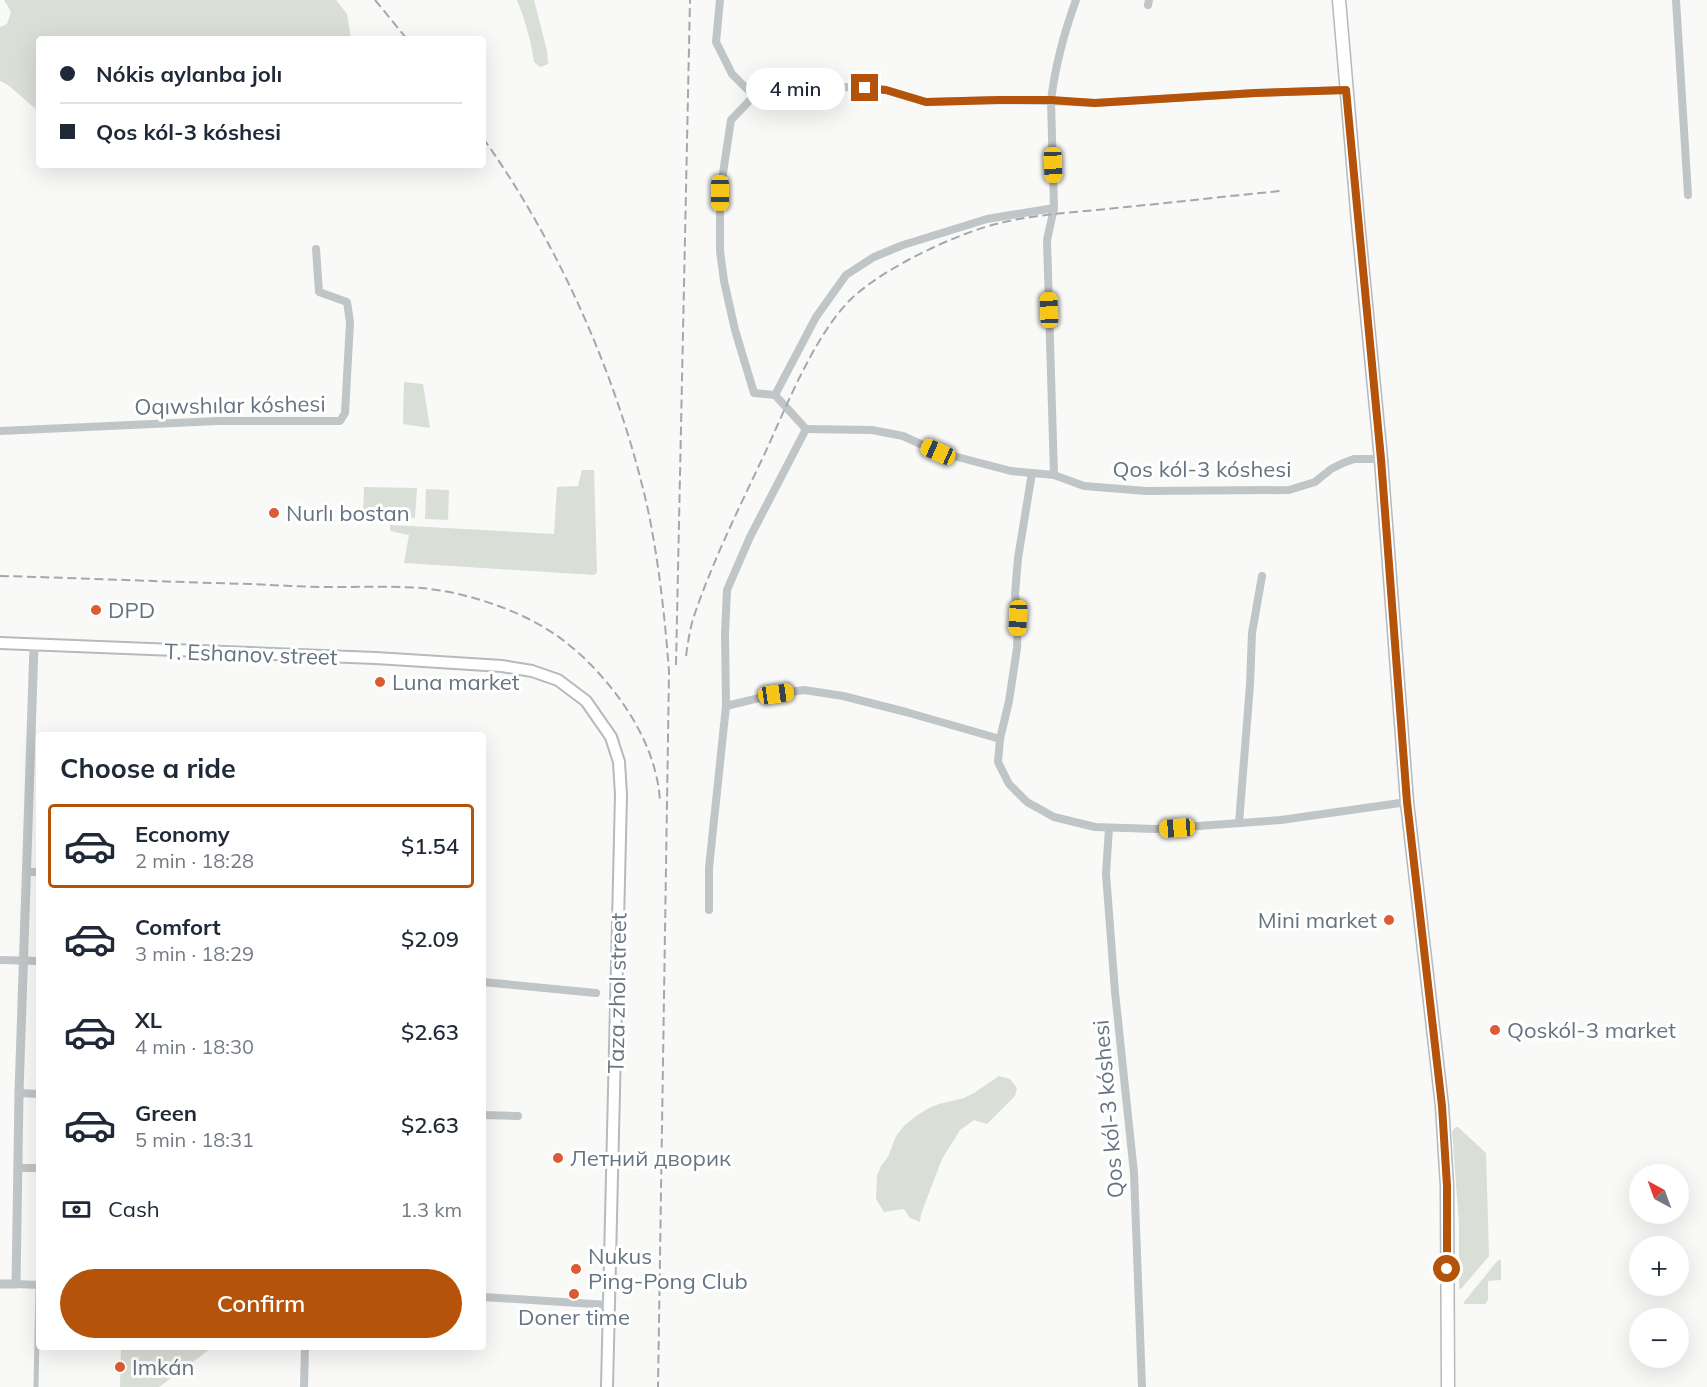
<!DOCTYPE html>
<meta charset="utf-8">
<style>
:root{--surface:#fff;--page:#f2f2f3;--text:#1f2937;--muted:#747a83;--line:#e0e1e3;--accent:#b45309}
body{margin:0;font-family:Mulish,sans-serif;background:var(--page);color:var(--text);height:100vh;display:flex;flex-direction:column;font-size:22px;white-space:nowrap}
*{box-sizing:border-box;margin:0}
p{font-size:20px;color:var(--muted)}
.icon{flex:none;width:33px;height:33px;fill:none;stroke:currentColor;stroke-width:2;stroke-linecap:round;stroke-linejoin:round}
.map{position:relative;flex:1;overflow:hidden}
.details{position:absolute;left:36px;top:732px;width:450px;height:618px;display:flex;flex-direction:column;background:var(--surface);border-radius:6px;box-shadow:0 6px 24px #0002}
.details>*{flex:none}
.banner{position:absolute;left:36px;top:36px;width:450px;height:132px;border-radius:6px;box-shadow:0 6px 24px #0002;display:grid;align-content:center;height:132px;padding:0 24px;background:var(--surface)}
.needle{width:39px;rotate:319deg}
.controls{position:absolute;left:1629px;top:1164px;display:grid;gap:12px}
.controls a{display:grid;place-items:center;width:60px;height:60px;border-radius:50%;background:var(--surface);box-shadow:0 6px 24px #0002;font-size:30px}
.end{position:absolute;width:27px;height:27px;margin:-14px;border:8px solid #b45309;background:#fff;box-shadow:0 0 0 3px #fff}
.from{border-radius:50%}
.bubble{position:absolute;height:42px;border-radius:21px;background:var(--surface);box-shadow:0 6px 24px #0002;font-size:20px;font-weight:600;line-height:42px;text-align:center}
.car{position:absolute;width:18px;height:36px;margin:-18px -9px;border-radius:8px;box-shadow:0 0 4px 2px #0007;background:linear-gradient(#f5c518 24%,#345 0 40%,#f5c518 0 76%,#345 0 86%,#f5c518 0)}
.banner b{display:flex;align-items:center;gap:21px;height:57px;font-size:22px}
.banner b+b{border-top:2px solid var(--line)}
.banner i{width:15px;height:15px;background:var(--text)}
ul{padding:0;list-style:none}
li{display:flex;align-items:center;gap:18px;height:84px;margin:0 12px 9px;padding:0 12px;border:3px solid transparent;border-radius:6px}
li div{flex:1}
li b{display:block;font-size:22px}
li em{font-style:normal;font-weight:600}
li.current{border-color:var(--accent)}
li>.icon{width:54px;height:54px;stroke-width:1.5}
h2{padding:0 24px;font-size:27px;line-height:72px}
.pay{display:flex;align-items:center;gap:15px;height:66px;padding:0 24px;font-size:22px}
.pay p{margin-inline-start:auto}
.primary-button{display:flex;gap:12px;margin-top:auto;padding:12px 24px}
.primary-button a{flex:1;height:69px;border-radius:36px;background:var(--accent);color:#fff;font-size:24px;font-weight:600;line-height:69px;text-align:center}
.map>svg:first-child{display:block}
</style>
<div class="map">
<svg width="1707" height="1387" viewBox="0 0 1707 1387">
<rect width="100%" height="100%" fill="#f9f9f7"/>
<g fill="#d9ded6">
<polygon points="4,0 336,0 347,14 351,39 39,39 39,110 37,110 8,85 0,81 0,27 7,24 11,12"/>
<path d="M517,0H534L547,51L548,64L540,67L534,62C531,40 525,20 517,0Z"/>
<polygon points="404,382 423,384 430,428 403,424"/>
<polygon points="582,470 594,470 597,573 594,575 404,563 409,535 390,531 390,525 554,534 557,487 578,486"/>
<polygon points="364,487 417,488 415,518 363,517"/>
<polygon points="426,489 449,490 448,520 425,519"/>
<polygon points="999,1076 1010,1079 1017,1088 1015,1096 987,1124 974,1120 960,1130 942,1159 921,1214 920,1222 910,1218 904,1209 884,1212 876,1199 877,1176 881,1166 888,1157 896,1136 905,1125 916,1116 929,1108 939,1104 964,1098 974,1093"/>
<polygon points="1456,1127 1458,1127 1486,1153 1489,1256 1461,1289 1459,1288 1459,1223 1452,1131"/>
<polygon points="1498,1260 1501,1260 1501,1280 1488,1281 1488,1300 1485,1304 1464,1304 1464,1302"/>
<polygon points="121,1347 213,1347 159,1387 120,1387"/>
</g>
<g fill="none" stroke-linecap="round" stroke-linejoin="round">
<defs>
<polyline id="secondary" points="0,643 376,658 502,666 532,671 558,680 586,701 611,737 619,762 621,795 607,1387"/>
<polyline id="primary" points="1339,0 1358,222 1381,459 1407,802 1442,1106 1447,1186 1448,1387"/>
</defs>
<use href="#secondary" stroke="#b5babf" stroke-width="14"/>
<use href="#primary" stroke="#b4b9bd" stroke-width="15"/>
<polyline stroke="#c0c5c8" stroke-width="5" points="36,1387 38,1285"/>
<g stroke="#c0c5c8" stroke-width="8">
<polyline points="720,0 716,42 732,74 754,96"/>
<polyline points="1676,0 1688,195"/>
<polyline points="1148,5 1149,0"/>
<polyline points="775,395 816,317 846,275 874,257 903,245 987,219 1054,208"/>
<path d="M806,429L775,395L754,393L735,330L724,281L720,251V193L731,120L754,96L789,87H844L886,90L926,102L999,100L1051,101C1055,66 1064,33 1076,0"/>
<polyline points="806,429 872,430 903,436 938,452 1011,471 1054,475 1084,486 1146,491 1289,490 1315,482 1331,469 1343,463 1354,459 1381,459"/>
<polyline points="0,431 218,421 340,421 345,413 350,322 347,302 319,292 316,249"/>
<polyline points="1032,473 1018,558 1015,594 1018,618 1017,648 1009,701 1000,739 998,762 1009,784 1027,802 1054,817 1095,827 1156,829 1281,820 1407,802"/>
<polyline points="1054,475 1047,240 1054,208 1051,101 1095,103 1255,93 1346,90"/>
<polyline points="726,706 776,694 804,690 843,696 906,712 1000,739"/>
<polyline points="1239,823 1250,685 1252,633 1262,576"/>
<polyline points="1109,828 1106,874 1115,992 1134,1173 1142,1387"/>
<polyline points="26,872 39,872"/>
<polyline points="709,910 709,868 726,706 725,634 727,590 750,537 806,429"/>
<polyline points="0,960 39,961"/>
<polyline points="483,982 596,993"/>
<polyline points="19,1093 39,1094"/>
<polyline points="483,1115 518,1116"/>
<polyline points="18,1168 39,1168"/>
<polyline points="16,1284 39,1285"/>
<polyline points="483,1297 609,1305"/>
<polyline points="304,1387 305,1347"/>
</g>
<polyline stroke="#c0c5c8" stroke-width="9" points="0,1284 16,1284 19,1093 34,646"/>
<use href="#secondary" stroke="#fff" stroke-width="10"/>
<use href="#primary" stroke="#fff" stroke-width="12"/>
<g stroke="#a2a9ae" stroke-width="2" stroke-dasharray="9 4.5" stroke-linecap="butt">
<polyline points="375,0 407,39"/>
<path d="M483,138C560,246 619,380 648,510C659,563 665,618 669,672L658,1387"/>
<path d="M0,576C83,578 167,582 250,584C276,585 301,587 327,587C359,587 391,586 422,588C471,593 531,613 569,645C586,658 600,674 613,690C638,722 658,761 660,802"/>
<path d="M686,656C688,642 690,628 694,616C713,560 740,506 765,453C787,405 814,336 851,299C885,267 955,234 1000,223C1041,213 1084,212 1126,207C1178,202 1229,196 1280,191"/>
<polyline points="676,665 690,0"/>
</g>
</g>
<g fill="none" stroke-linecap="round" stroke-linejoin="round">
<polyline stroke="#b45309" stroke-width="8" points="865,88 886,90 926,102 999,100 1051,100 1095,103 1255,93 1346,90 1381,459 1407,802 1442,1106 1447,1186 1447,1269"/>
</g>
<g fill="#dc5b33" stroke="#fff" stroke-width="2">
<circle cx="274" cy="513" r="6"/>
<circle cx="96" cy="610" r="6"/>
<circle cx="380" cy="682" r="6"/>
<circle cx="1389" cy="920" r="6"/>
<circle cx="1495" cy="1030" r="6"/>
<circle cx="558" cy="1158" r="6"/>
<circle cx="576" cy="1269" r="6"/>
<circle cx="574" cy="1294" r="6"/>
<circle cx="120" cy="1367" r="6"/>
</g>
<g text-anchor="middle" stroke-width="6" stroke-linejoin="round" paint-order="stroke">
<g font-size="22" fill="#657480" stroke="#fff">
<text transform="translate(230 405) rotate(-1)" y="8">Oqıwshılar kóshesi</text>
<text x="1202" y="477">Qos kól-3 kóshesi</text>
<text transform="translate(251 654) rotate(2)" y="8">T. Eshanov street</text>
<text transform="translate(617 993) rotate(-89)" y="8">Taza zhol street</text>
<text transform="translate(1108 1109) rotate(-95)" y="8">Qos kól-3 kóshesi</text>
</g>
<g font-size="22" fill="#657480" stroke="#fff" text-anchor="start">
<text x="286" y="521">Nurlı bostan</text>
<text x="108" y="618">DPD</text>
<text x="392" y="690">Luna market</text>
<text x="1377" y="928" text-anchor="end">Mini market</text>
<text x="1507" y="1038">Qoskól-3 market</text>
<text x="570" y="1166">Летний дворик</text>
<text x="588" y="1264">Nukus<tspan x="588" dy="25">Ping-Pong Club</tspan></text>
<text x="574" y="1325" text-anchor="middle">Doner time</text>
<text x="132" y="1375">Imkán</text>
</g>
</g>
</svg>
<div class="controls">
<a><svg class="needle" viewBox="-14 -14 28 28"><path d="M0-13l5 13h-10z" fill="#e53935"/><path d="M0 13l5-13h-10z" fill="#747a83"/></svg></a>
<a>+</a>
<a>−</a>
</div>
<i class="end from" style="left:1447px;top:1269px"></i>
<i class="end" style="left:865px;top:88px"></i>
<div class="bubble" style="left:746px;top:68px;width:99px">4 min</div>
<i class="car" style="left:1053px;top:165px;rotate:178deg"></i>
<i class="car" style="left:720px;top:193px;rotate:180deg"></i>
<i class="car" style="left:1049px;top:310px;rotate:358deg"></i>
<i class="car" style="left:938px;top:452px;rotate:294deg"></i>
<i class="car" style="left:1018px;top:618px;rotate:183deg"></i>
<i class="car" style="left:776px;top:694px;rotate:82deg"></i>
<i class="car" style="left:1177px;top:828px;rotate:266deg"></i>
<div class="banner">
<b><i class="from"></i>Nókis aylanba jolı</b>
<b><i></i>Qos kól-3 kóshesi</b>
</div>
<section class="details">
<h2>Choose a ride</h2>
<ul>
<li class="current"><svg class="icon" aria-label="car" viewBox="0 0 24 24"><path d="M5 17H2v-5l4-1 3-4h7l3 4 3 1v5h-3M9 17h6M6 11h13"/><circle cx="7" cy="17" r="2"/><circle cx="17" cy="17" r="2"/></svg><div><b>Economy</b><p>2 min · 18:28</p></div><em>$1.54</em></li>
<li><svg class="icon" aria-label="car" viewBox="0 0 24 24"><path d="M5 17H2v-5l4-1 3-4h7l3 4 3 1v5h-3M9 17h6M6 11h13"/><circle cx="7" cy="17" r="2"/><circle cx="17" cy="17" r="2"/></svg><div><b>Comfort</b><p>3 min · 18:29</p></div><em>$2.09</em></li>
<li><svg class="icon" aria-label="car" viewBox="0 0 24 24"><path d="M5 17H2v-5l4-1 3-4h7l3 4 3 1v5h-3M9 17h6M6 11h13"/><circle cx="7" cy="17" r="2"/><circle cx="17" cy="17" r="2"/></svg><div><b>XL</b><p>4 min · 18:30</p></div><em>$2.63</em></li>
<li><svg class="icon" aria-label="car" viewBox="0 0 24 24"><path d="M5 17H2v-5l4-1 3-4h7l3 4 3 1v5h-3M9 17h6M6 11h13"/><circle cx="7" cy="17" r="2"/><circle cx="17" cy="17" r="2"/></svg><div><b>Green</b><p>5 min · 18:31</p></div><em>$2.63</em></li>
</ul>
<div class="pay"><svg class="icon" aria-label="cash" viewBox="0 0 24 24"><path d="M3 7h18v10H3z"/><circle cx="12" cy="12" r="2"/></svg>Cash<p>1.3 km</p></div>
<div class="primary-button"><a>Confirm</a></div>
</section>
</div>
